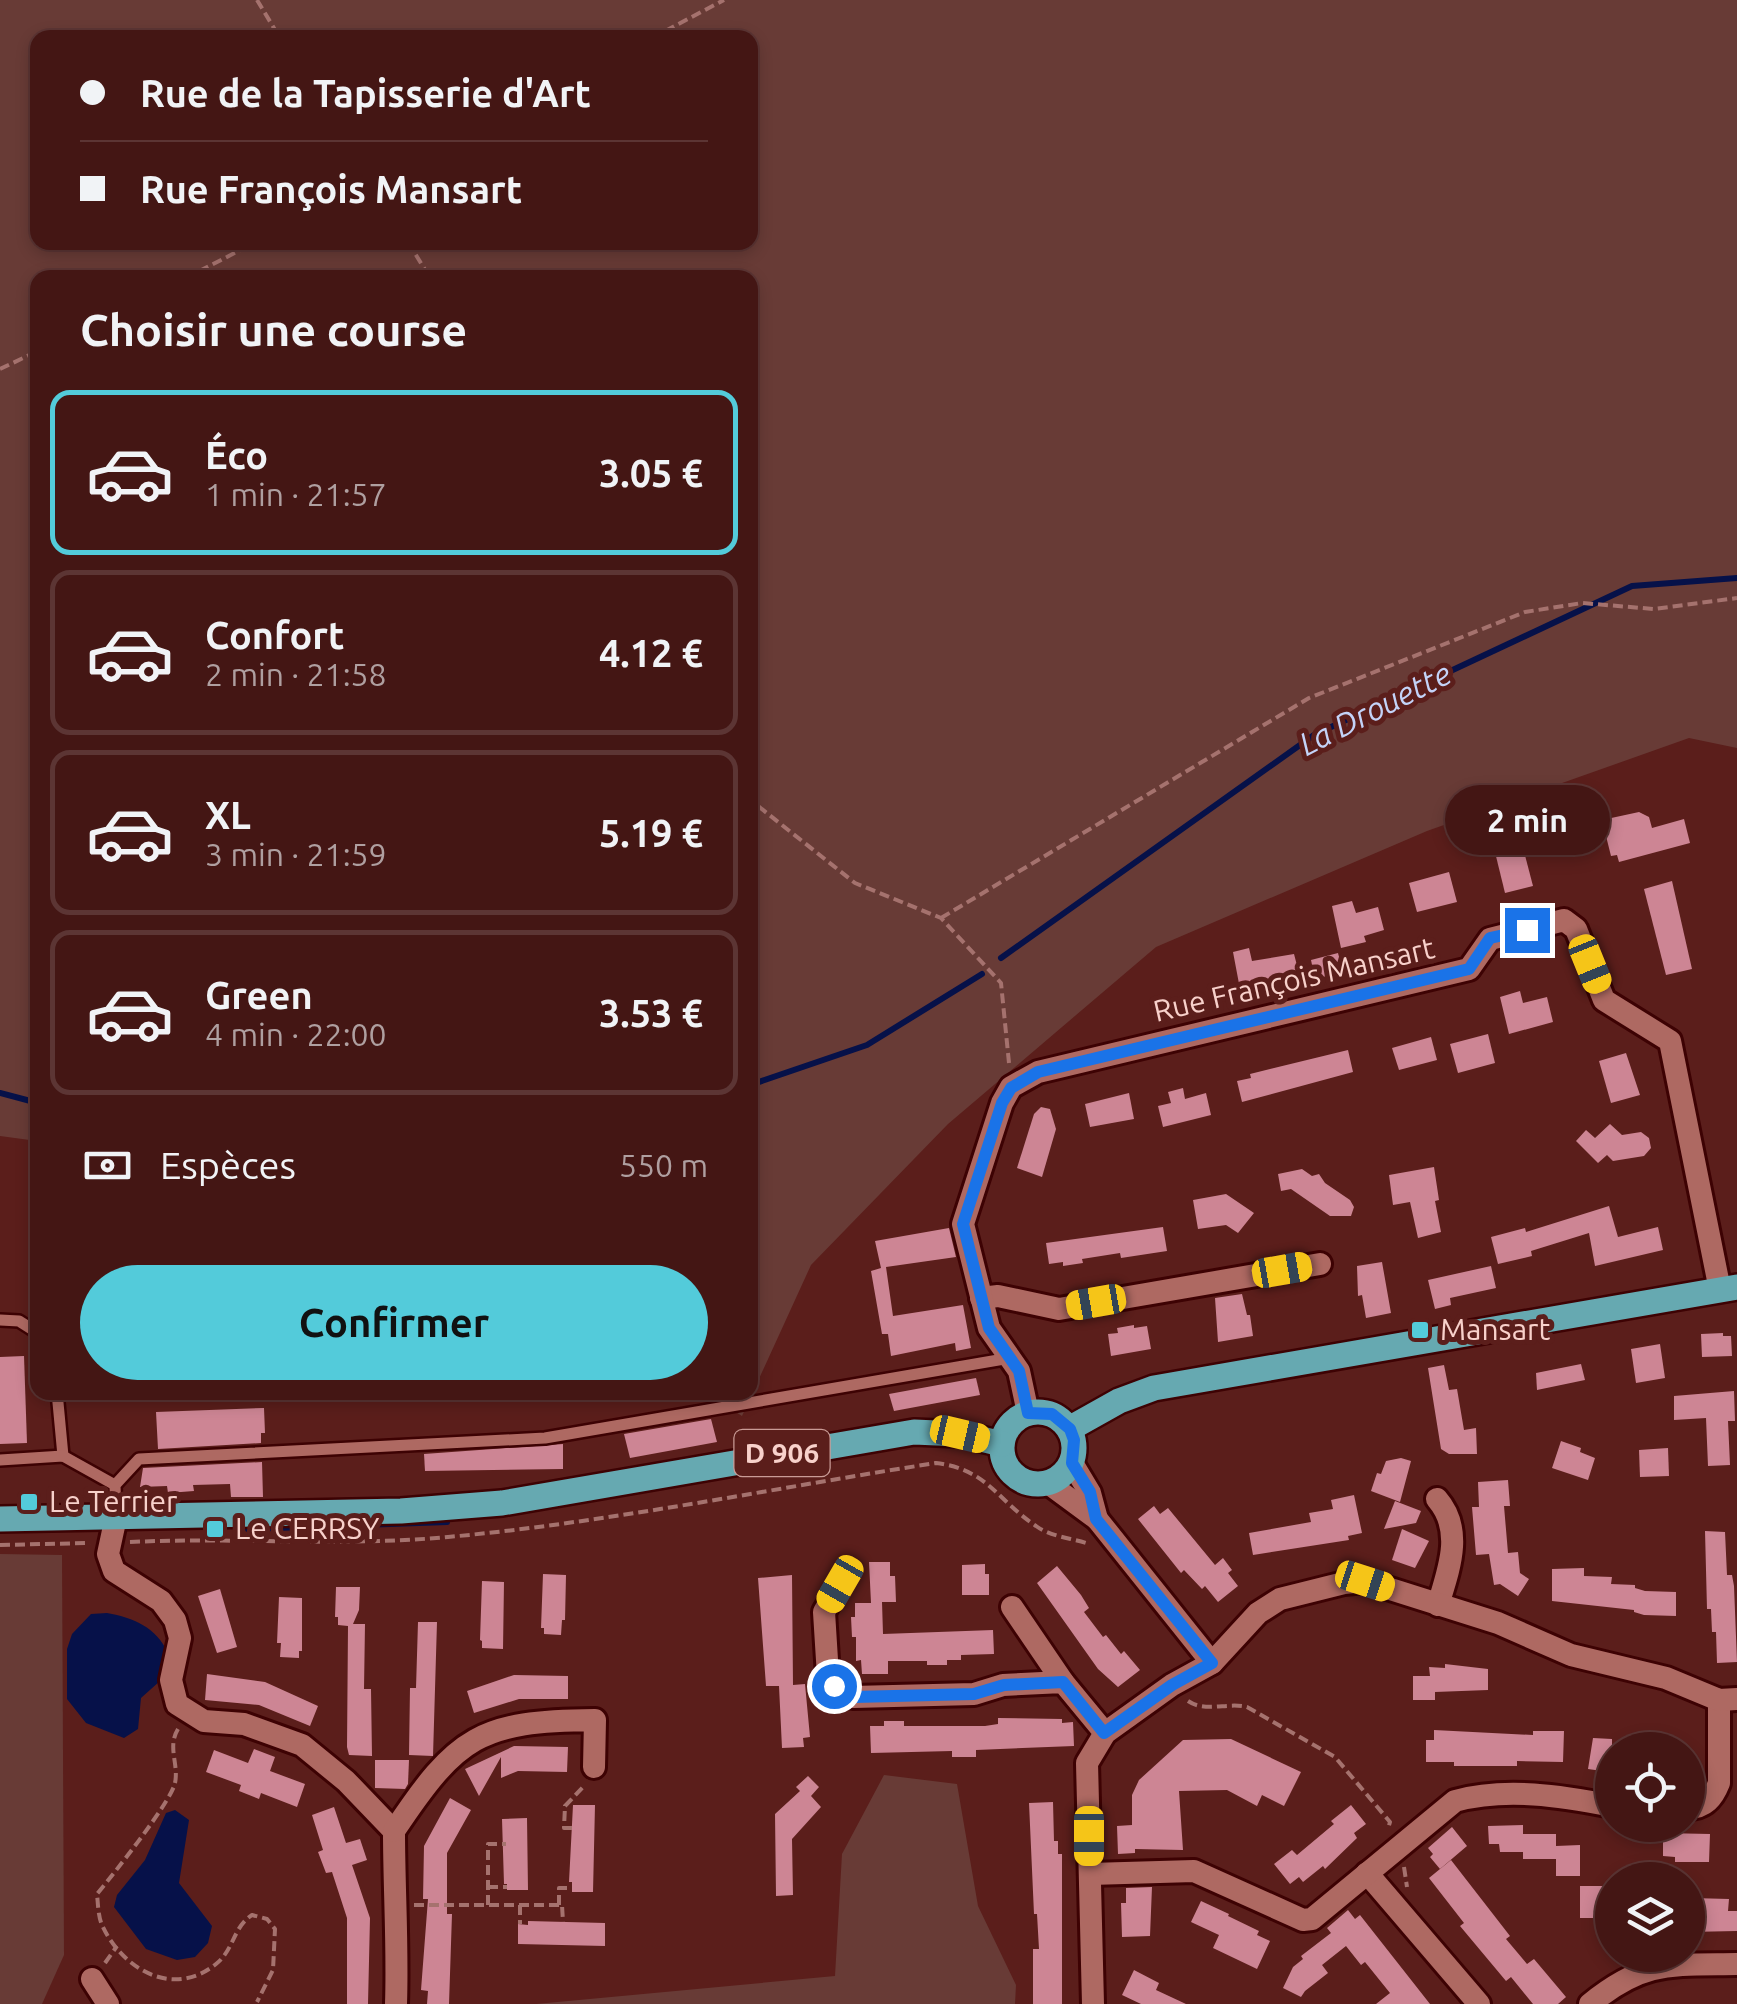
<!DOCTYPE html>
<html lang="fr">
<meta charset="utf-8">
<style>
:root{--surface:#441614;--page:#4b1f1d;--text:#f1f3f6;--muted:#af9fa0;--line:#5c3534;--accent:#53cbda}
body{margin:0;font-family:Ubuntu,sans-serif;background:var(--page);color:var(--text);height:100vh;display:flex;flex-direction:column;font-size:38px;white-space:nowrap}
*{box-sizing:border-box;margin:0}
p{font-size:32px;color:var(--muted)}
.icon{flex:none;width:55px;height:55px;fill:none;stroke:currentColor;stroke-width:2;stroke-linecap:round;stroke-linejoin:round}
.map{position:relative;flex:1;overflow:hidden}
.side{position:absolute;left:30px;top:270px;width:728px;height:1130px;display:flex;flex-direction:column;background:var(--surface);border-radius:20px;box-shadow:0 5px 15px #0003,0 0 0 2px var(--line)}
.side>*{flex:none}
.hud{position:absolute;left:30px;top:30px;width:728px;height:220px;border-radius:20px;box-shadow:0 5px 15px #0003,0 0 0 2px var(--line);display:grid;align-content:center;height:220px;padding:0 50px;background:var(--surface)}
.tools{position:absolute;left:1595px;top:1732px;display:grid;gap:20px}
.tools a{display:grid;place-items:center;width:110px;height:110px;border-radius:50%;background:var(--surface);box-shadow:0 5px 15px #0003,0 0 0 2px var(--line);font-size:50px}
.end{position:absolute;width:45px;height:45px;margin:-22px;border:12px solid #1a73e8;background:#fff;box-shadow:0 0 0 5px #fff}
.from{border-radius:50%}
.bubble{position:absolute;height:70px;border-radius:35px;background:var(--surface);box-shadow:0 5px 15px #0003,0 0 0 2px var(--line);font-size:32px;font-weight:700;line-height:70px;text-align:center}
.car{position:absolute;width:30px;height:60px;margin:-30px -15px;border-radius:12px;box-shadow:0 0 8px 2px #0007;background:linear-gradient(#f5c518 24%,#345 0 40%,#f5c518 0 76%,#345 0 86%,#f5c518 0)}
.hud b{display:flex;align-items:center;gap:35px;height:95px;font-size:38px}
.hud b+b{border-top:2px solid var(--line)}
.hud i{width:25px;height:25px;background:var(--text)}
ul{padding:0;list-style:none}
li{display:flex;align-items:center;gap:30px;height:165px;margin:0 20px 15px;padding:0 30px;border:5px solid var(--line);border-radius:20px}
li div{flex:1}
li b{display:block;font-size:38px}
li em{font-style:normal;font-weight:700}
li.current{border-color:var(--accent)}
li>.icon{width:90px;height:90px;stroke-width:1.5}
h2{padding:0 50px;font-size:45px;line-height:120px}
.pay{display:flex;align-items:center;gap:25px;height:110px;padding:0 50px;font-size:38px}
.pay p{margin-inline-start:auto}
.action{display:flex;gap:20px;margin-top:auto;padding:20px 50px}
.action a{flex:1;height:115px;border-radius:60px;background:var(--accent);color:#111;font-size:40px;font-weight:700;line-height:115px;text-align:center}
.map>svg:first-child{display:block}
</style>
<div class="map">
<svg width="1737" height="2004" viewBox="0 0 1737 2004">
<rect width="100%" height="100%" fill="#5b1e1b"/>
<g fill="#683b36" fill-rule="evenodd">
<path d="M0,0H1737V748L1689,738L1427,831L1156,947L948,1124L811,1265L742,1416L707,1393L750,1392V278H38L37,1141L0,1136ZM38,38H750V242H38Z"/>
<polygon points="0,1554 62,1555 64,1955 42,2004 0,2004"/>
<polygon points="884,1775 957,1784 978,1906 1016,1985 1015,2004 536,2004 835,1976 842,1854"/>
</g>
<g fill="#061149">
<path d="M107,1613C134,1618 156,1627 168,1653L160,1681L141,1698L138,1729L124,1738L86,1723L67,1699V1649L72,1634L91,1614Z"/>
<polygon points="175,1810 189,1820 179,1883 212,1926 208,1943 195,1957 177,1960 146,1949 114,1907 117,1895 145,1860 166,1813"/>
</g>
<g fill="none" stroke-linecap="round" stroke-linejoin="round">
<g stroke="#061149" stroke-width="6">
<polyline points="1001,958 1314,735 1632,586 1737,578"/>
<polyline points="750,1085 867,1045 982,974"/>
<polyline points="0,1093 38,1103"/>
<polyline points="248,1529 447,1522"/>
</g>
</g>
<g fill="#cd8594">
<polygon points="1639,812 1649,817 1652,828 1684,819 1690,843 1619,862 1617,855 1611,856 1602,820"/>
<polygon points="1520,836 1533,886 1505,893 1493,844"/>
<polygon points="1449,872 1457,902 1417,912 1409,883"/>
<polygon points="1672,881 1692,969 1666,975 1644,889"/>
<polygon points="1352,901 1356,913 1378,907 1384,930 1364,936 1366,942 1341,948 1332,906"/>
<polygon points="1249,948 1252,961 1294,954 1300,977 1240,989 1233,952"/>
<polygon points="1338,953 1343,972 1315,979 1311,960"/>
<polygon points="1520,991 1523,1003 1547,997 1553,1022 1509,1034 1500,997"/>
<polygon points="1488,1034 1495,1063 1458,1073 1450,1044"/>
<polygon points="1431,1037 1437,1060 1399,1070 1392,1048"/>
<polygon points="1348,1050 1353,1072 1242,1102 1237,1081 1251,1078 1250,1074"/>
<polygon points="1626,1053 1640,1095 1611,1103 1599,1061"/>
<polygon points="1183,1088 1185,1099 1206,1093 1211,1115 1163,1127 1158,1106 1171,1103 1168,1092"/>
<polygon points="1129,1093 1134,1119 1090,1127 1085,1104"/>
<polygon points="1041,1107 1050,1109 1056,1129 1042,1177 1017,1168 1034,1114"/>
<polygon points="1610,1124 1622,1135 1641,1132 1649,1138 1651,1148 1644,1156 1613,1161 1607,1155 1598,1163 1576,1141 1586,1130 1595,1138"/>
<polygon points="1434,1167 1439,1200 1435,1201 1441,1232 1418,1238 1410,1202 1393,1205 1389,1175"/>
<polygon points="1302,1169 1312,1176 1319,1174 1325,1183 1350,1200 1354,1207 1351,1216 1330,1216 1291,1189 1281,1191 1278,1174"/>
<polygon points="1226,1194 1254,1213 1238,1233 1226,1225 1198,1229 1193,1200"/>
<polygon points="1609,1206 1618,1237 1658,1227 1663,1250 1595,1266 1589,1233 1531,1251 1532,1256 1498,1264 1491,1237 1525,1228 1526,1232"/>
<polygon points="1163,1227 1167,1251 1121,1258 1120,1253 1082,1259 1083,1263 1063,1266 1063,1262 1049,1264 1046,1243"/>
<polygon points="949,1228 956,1257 886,1267 893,1316 963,1305 971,1348 956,1351 955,1343 891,1356 888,1334 882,1334 871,1271 881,1268 875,1241"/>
<polygon points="1382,1262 1391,1313 1366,1318 1362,1295 1358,1296 1357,1266"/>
<polygon points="1491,1266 1496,1288 1450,1298 1451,1305 1435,1309 1428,1280"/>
<polygon points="1242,1294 1247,1315 1250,1315 1253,1336 1218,1342 1215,1298"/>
<polygon points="1134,1325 1134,1328 1147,1326 1151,1349 1111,1356 1108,1334 1118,1333 1117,1328"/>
<polygon points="1723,1333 1723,1336 1731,1336 1732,1356 1702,1357 1701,1334"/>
<polygon points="1660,1344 1665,1378 1636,1383 1631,1349"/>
<polygon points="24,1356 27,1443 0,1444 0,1357"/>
<polygon points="1581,1364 1585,1380 1537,1390 1536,1373"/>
<polygon points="1444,1365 1449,1390 1457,1389 1464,1430 1476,1428 1477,1454 1449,1454 1441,1449 1428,1368"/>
<polygon points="976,1378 980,1395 894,1411 889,1394"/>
<polygon points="1734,1391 1735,1421 1728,1421 1730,1465 1708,1466 1706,1418 1674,1420 1674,1396"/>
<polygon points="264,1408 265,1433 261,1433 261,1443 158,1449 156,1412"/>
<polygon points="711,1419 717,1442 630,1458 624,1434"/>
<polygon points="1561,1441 1581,1448 1580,1452 1595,1458 1588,1480 1552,1468"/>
<polygon points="563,1444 563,1469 425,1471 424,1454"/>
<polygon points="1668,1448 1669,1476 1640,1477 1639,1450"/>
<polygon points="1401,1458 1411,1461 1400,1502 1371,1491 1377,1473 1381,1474 1386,1461"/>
<polygon points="262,1462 263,1497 231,1497 230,1484 193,1485 194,1491 168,1493 167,1486 140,1487 143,1468"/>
<polygon points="1508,1480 1510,1506 1504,1506 1508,1553 1518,1552 1520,1573 1529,1579 1518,1596 1500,1584 1494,1585 1489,1554 1476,1555 1472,1507 1479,1507 1478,1482"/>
<polygon points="1354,1495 1362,1533 1348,1536 1349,1540 1253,1555 1249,1533 1311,1522 1309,1513 1333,1509 1331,1500"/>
<polygon points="1395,1501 1421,1511 1416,1523 1384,1529"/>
<polygon points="1154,1506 1160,1514 1168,1508 1215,1565 1223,1558 1232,1570 1228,1573 1238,1586 1218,1602 1205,1586 1202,1589 1184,1570 1181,1573 1138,1519"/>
<polygon points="1402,1529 1429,1541 1415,1568 1392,1560"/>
<polygon points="1705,1531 1725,1532 1727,1575 1732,1575 1734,1586 1737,1662 1717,1663 1716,1632 1712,1632 1711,1609 1707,1609"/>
<polygon points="869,1562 890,1562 890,1576 895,1576 896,1602 882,1602 883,1634 993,1630 994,1654 961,1655 961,1660 947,1660 947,1665 927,1665 927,1661 888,1661 888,1674 862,1674 861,1660 856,1661 856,1637 852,1637 851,1617 855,1617 855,1603 871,1603"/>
<polygon points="985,1564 985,1574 989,1574 989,1595 962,1595 962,1565"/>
<polygon points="1057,1566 1081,1595 1089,1608 1084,1612 1103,1637 1106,1635 1121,1654 1124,1651 1140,1670 1118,1687 1098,1669 1037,1583"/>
<polygon points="1584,1568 1584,1576 1612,1577 1611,1584 1635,1585 1635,1588 1645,1591 1676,1592 1676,1616 1644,1615 1634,1612 1634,1610 1552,1601 1552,1569"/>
<polygon points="543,1574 566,1575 565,1620 562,1620 561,1635 544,1634 544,1628 541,1628"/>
<polygon points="792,1575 793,1685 805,1684 810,1737 803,1738 804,1747 782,1748 779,1686 766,1686 758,1578"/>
<polygon points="482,1581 504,1582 503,1649 482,1648 482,1641 480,1640"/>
<polygon points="336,1587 360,1587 359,1610 353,1624 365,1624 364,1689 371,1689 372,1756 349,1755 347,1747 348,1626 338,1625 338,1617 335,1617"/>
<polygon points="220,1589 237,1647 217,1653 198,1596"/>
<polygon points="279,1597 302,1598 302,1651 299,1651 299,1658 280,1657 281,1643 277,1643"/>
<polygon points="418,1622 437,1622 433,1756 409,1755 410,1688 416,1688"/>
<polygon points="1445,1664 1488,1669 1488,1690 1435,1692 1435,1700 1413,1700 1413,1676 1430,1676 1429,1667 1445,1668"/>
<polygon points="207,1674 265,1682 318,1706 310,1726 259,1705 205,1700"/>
<polygon points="514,1675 568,1676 568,1699 519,1699 474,1713 467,1691"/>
<polygon points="998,1718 1062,1719 1062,1723 1073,1722 1074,1746 976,1750 976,1757 952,1757 952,1751 871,1753 870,1726 884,1726 884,1721 904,1721 904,1726 985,1726 998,1724"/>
<polygon points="1434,1730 1533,1735 1533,1731 1564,1731 1563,1762 1517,1761 1517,1766 1454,1766 1454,1762 1426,1762 1426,1740 1434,1740"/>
<polygon points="1593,1738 1612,1739 1612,1768 1609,1768 1609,1772 1588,1769"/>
<polygon points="1231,1739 1301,1772 1284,1806 1262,1795 1257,1806 1227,1790 1179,1791 1183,1850 1135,1849 1135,1853 1118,1854 1117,1826 1132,1825 1132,1795 1139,1780 1183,1740"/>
<polygon points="514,1746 568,1747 567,1772 518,1771 501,1778 501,1757 479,1796 465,1769"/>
<polygon points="254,1749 275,1757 270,1771 305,1784 297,1807 261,1793 259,1799 239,1791 241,1785 206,1772 214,1750 248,1763"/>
<polygon points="375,1760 409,1760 408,1784 405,1789 375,1788"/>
<polygon points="808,1776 819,1787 811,1796 821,1807 792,1839 793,1895 776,1896 775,1814 800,1791 796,1787"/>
<polygon points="450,1798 471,1810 447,1853 447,1914 452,1914 449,2004 427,2004 428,1991 421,1990 428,1899 423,1899 424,1846"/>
<polygon points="1053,1802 1054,1841 1058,1841 1058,1854 1062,1854 1062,2004 1033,2004 1033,1949 1039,1949 1037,1914 1034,1914 1029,1803"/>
<polygon points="573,1805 595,1805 593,1892 572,1892 572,1882 569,1882"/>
<polygon points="1351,1805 1366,1824 1354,1833 1357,1838 1325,1869 1323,1866 1303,1882 1299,1877 1290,1884 1274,1864 1292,1850 1297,1855 1334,1824 1331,1821"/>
<polygon points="334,1807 346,1843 360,1839 367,1860 352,1865 370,1918 368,2004 347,2004 347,1918 332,1872 326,1873 318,1852 323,1850 312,1815"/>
<polygon points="527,1818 528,1890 507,1890 507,1884 504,1884 502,1819"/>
<polygon points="1523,1825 1523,1834 1556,1834 1556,1859 1523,1859 1523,1852 1500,1852 1499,1844 1489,1844 1488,1826"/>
<polygon points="1452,1827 1467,1846 1440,1869 1430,1857 1433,1854 1428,1848"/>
<polygon points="1663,1833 1710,1834 1709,1862 1675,1862 1675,1857 1663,1856"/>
<polygon points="1580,1845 1580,1876 1556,1876 1556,1846"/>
<polygon points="1451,1860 1510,1936 1506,1939 1527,1964 1534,1959 1566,1997 1558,2004 1533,2004 1511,1977 1506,1981 1460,1926 1464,1923 1429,1878"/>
<polygon points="1580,1886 1612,1886 1612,1913 1604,1913 1604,1918 1580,1918"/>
<polygon points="1152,1887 1150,1936 1122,1937 1121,1903 1126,1903 1126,1888"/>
<polygon points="1692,1898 1729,1899 1728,1911 1737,1911 1737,1931 1688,1932 1688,1905 1692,1905"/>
<polygon points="1201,1901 1229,1914 1228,1916 1259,1931 1257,1935 1270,1941 1257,1969 1213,1948 1219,1935 1191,1922"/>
<polygon points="1348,1910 1355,1919 1360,1915 1430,2004 1376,2004 1390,1993 1365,1962 1361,1965 1346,1946 1322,1965 1328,1973 1305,1991 1301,1997 1283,1988 1293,1967 1303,1959 1301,1956 1331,1933 1327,1928"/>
<polygon points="528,1921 605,1923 605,1946 518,1944 518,1924 528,1925"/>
<polygon points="1134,1970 1159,1983 1156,1990 1186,2004 1141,2004 1122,1995"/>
</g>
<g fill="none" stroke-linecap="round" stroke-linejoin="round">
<defs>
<g id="lane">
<polyline points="0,1320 19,1321 38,1333"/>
<polyline points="57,1392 63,1456"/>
<polyline points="0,1460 63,1456 115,1485"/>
<polyline points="116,1517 115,1485 139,1459 545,1438 1010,1358"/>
</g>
<g id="street">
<polyline points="981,1298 998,1296 1059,1309 1320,1264"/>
<polyline points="1028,1413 1019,1371 989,1328 963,1224 1002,1103 1011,1087 1038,1072 1469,969 1490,939 1564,920 1576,929 1604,1000 1670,1041 1720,1290"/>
<polyline points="1072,1463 1090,1493 1097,1519"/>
<polyline points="1048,1483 1097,1519 1212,1663"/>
<path d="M1437,1499C1464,1530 1449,1569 1438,1605"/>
<path d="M116,1517L108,1554L114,1571L161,1601L175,1620L180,1638L171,1680L177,1704L204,1721L244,1724L302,1745L346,1781L394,1831C394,1889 398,1946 396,2004"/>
<polyline points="840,1584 824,1612 828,1676 834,1686 853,1697 974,1694 1003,1685 1063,1682 1105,1733"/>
<polyline points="1012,1607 1063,1682"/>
<path d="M1688,1808C1705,1808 1713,1798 1719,1783V1700"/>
<path d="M394,1831C457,1736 480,1721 595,1720L594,1767"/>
<polyline points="1367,1873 1479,2004"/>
<path d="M1090,1874L1194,1871L1303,1920L1312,1919L1455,1801C1506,1787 1562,1796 1612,1806"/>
<polyline points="92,1979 108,2004"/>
<polyline points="1093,2004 1087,1763 1105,1733 1172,1685 1212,1663 1258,1613 1280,1599 1344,1583 1365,1581 1498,1623 1571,1655 1666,1678 1719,1700 1737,1699"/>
<path d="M1590,2004C1644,1960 1671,1965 1737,1964"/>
</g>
<g id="primary">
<circle cx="1038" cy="1448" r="36"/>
<polyline points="1069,1429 1119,1401 1154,1388 1737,1287"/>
<polyline points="0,1519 401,1511 502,1503 914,1432 960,1434 1002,1444"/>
</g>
</defs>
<use href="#lane" stroke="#3d0203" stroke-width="16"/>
<use href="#street" stroke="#3d0203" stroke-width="28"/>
<use href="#primary" stroke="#3d0203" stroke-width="30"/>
<g stroke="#a5726e" stroke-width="4" stroke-dasharray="10 5" stroke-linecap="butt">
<polyline points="257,0 280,38"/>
<polyline points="652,38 724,0"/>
<polyline points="408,242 430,278"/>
<polyline points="186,278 256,242"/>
<polyline points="0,369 38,351"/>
<polyline points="750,794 758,806 855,883 941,918 1001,983 1009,1063"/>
<polyline points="941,918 1309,698 1525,612 1582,603 1654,609 1737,598"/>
<path d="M130,1542C236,1537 342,1547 448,1537C611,1522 774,1488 936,1463C987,1469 997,1500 1036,1526C1051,1537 1072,1538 1089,1544"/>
<polyline points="0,1545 90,1543"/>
<path d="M1188,1701C1206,1713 1227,1702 1247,1707L1335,1757L1390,1822L1388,1829"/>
<path d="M178,1729C167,1747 179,1764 175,1783C171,1802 112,1876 97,1894C98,1903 98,1916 102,1925C122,1969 173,1999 216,1964C234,1950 233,1927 252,1915L267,1919L275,1929L273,1970L257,2002"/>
<polyline points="572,1828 564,1828 565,1806 585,1785"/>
<polyline points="1404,1867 1407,1887"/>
<polyline points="488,1887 507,1887"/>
<polyline points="414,1905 562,1905 563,1922"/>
<polyline points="488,1905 488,1844 506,1844"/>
<polyline points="520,1905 520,1924"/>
<polyline points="559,1905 559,1888 572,1888"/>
<polyline points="105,1963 117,1946"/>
</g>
<use href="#lane" stroke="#ae6962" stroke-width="11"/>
<use href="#street" stroke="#ae6962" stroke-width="22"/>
<use href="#primary" stroke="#66a9b1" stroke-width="25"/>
</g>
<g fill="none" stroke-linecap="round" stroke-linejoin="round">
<polyline stroke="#1a73e8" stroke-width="12" points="834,1686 854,1697 974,1694 1004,1685 1063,1682 1104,1733 1172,1685 1212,1663 1096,1519 1090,1492 1072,1463 1074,1440 1070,1429 1052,1414 1028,1413 1019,1371 989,1328 963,1224 1002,1103 1011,1088 1038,1072 1469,969 1490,938 1527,930"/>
</g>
<g fill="#53cbda" stroke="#5b1e1b" stroke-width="4">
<rect x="1410" y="1320" width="20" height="20" rx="5"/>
<rect x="19" y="1492" width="20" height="20" rx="5"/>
<rect x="205" y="1519" width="20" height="20" rx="5"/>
</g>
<g text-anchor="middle" stroke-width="10" stroke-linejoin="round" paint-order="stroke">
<rect fill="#5b1e1b" stroke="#c99b96" stroke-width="2.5" x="734.5" y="1430" width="95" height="46" rx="8"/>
<g font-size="28" font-weight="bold" fill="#f8d1cb">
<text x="782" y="1463">D 906</text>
</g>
<g font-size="30" fill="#f8d1cb" stroke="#5b1e1b">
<text transform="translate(1294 980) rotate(-13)" y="10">Rue François Mansart</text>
</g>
<g font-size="30" fill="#f8d1cb" stroke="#5b1e1b" text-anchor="start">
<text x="1440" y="1340">Mansart</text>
<text x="49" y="1512">Le Terrier</text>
<text x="235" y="1539">Le CERRSY</text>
</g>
<g font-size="32" font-style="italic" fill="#c4d3f8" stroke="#5b1e1b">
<text transform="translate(1375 709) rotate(-27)" y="11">La Drouette</text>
</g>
</g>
</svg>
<div class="tools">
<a><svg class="icon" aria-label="locate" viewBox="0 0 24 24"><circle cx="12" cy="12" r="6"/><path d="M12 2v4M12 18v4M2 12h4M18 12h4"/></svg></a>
<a><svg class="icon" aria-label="layers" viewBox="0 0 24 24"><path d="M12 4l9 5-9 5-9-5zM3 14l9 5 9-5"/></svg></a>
</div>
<i class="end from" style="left:834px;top:1686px"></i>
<i class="end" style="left:1527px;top:930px"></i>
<div class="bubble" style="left:1445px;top:785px;width:165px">2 min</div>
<i class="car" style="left:1590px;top:964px;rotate:158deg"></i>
<i class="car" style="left:1282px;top:1270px;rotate:80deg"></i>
<i class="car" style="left:1096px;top:1302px;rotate:260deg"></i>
<i class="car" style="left:960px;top:1434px;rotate:103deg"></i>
<i class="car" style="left:1365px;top:1581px;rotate:108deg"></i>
<i class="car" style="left:840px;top:1584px;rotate:210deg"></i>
<i class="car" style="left:1089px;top:1836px;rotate:180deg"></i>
<div class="hud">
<b><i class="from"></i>Rue de la Tapisserie d'Art</b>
<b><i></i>Rue François Mansart</b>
</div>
<section class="side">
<h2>Choisir une course</h2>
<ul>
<li class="current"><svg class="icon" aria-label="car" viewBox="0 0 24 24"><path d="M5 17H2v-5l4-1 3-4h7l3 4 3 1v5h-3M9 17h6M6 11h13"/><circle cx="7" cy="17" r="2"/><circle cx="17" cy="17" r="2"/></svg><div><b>Éco</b><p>1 min · 21:57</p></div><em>3.05 €</em></li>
<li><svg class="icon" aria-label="car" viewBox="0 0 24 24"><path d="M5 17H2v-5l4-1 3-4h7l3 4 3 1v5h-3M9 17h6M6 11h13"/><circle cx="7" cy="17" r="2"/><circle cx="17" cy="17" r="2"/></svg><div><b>Confort</b><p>2 min · 21:58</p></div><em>4.12 €</em></li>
<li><svg class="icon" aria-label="car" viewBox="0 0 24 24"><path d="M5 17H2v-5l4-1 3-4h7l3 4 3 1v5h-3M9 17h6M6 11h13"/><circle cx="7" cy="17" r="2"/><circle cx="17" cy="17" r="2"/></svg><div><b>XL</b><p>3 min · 21:59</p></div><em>5.19 €</em></li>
<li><svg class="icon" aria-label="car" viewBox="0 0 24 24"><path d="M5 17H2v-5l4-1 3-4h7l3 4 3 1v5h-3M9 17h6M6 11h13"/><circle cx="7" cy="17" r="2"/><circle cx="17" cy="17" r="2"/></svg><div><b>Green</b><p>4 min · 22:00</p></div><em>3.53 €</em></li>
</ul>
<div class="pay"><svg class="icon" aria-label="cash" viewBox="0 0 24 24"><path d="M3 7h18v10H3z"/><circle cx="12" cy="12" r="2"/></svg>Espèces<p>550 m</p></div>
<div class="action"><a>Confirmer</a></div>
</section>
</div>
